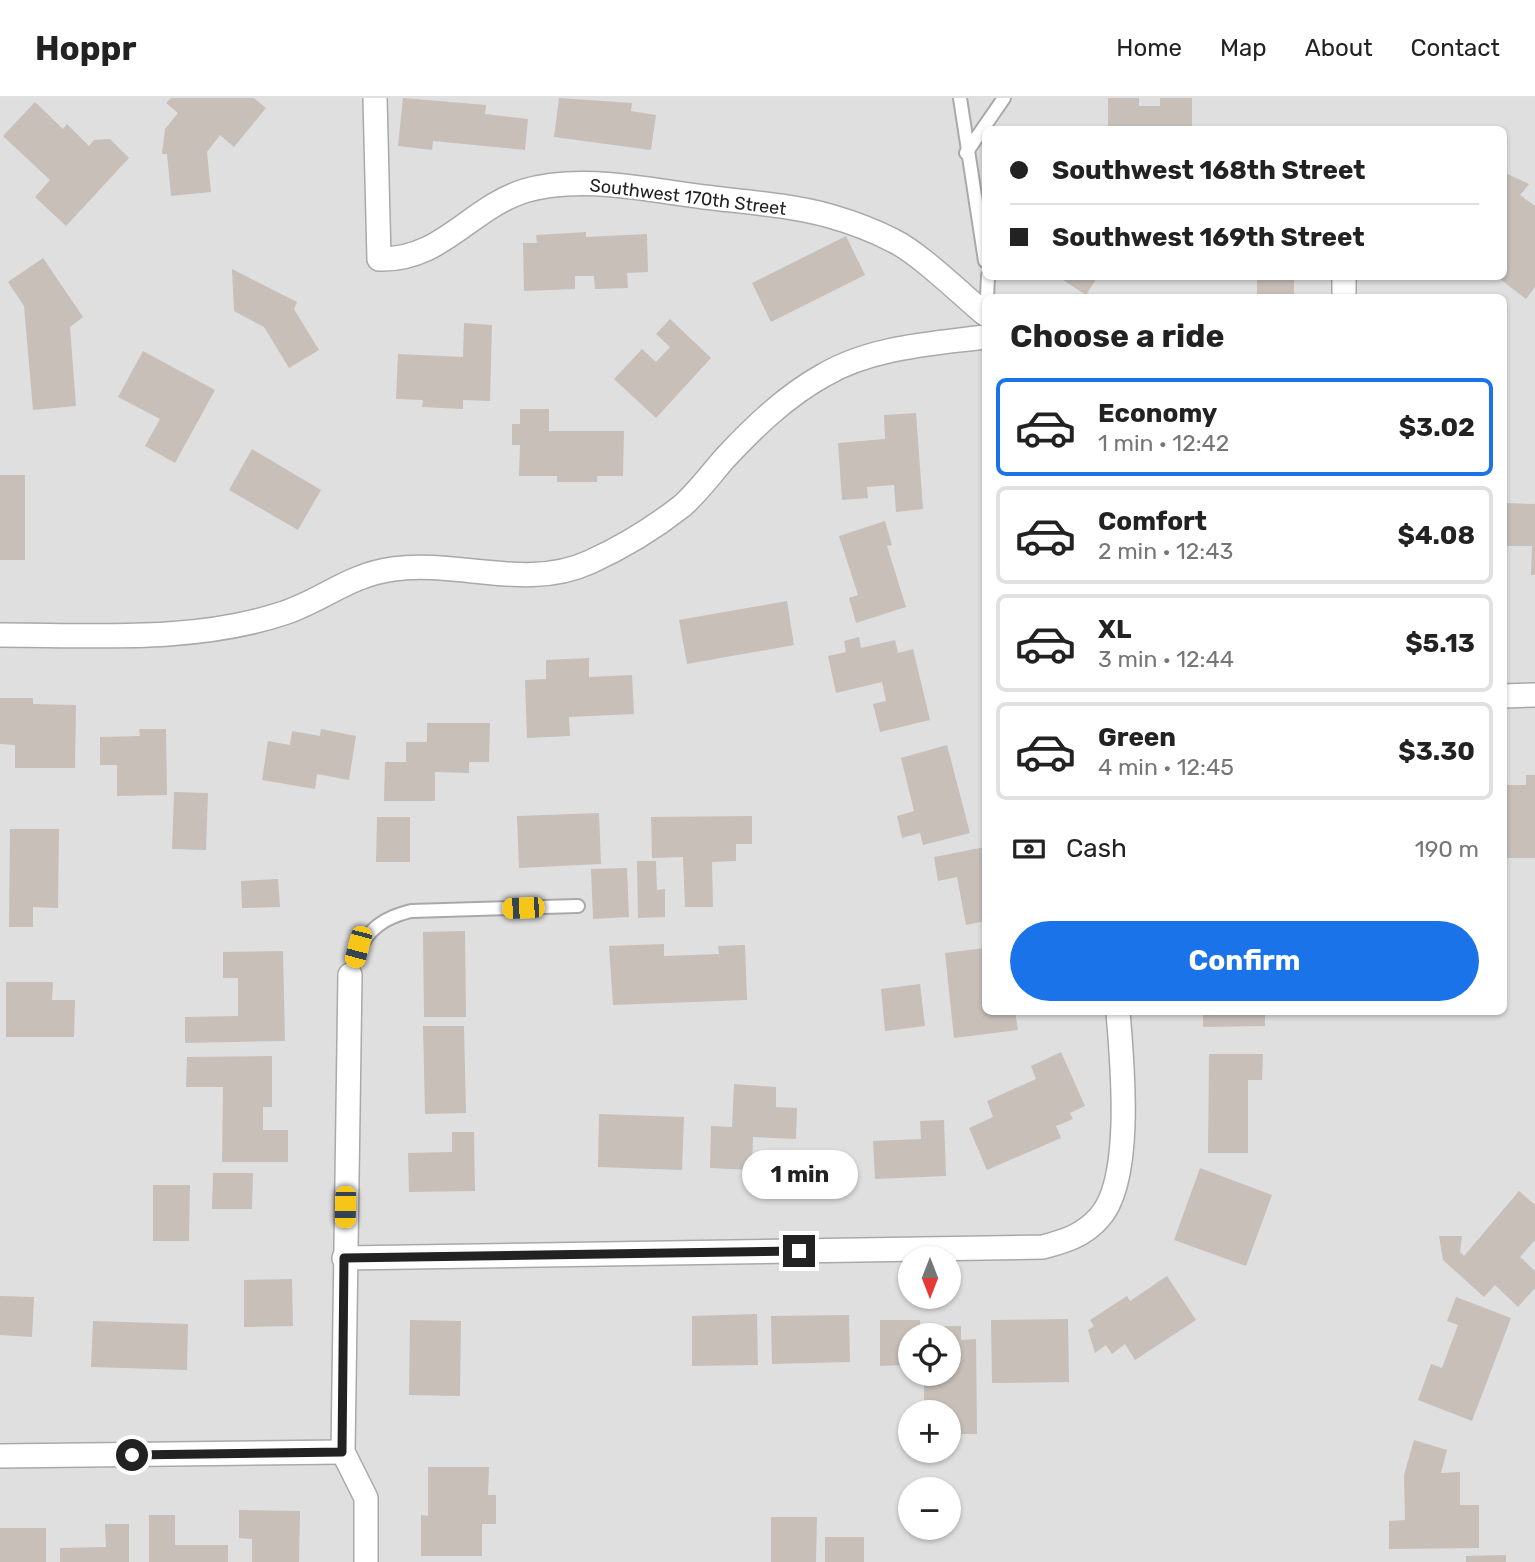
<!DOCTYPE html>
<meta charset="utf-8">
<style>
:root{--surface:#fff;--page:#f6f6f6;--text:#222;--muted:#767676;--line:#e0e0e0;--accent:#1a73e8}
body{margin:0;font-family:Rubik,sans-serif;background:var(--page);color:var(--text);height:100vh;display:flex;flex-direction:column;font-size:26px;white-space:nowrap}
*{box-sizing:border-box;margin:0}
p{font-size:23px;color:var(--muted)}
.icon{flex:none;width:38px;height:38px;fill:none;stroke:currentColor;stroke-width:2;stroke-linecap:round;stroke-linejoin:round}
.map{position:relative;flex:1;overflow:hidden}
.details{position:absolute;left:982px;top:196px;width:525px;height:721px;display:flex;flex-direction:column;background:var(--surface);border-radius:10px;box-shadow:0 2px 5px #0004}
.details>*{flex:none}
.guide{position:absolute;left:982px;top:28px;width:525px;height:154px;border-radius:10px;box-shadow:0 2px 5px #0004;display:grid;align-content:center;height:154px;padding:0 28px;background:var(--surface)}
.needle{width:46px;rotate:180deg}
.fabs{position:absolute;left:898px;top:1148px;display:grid;gap:14px}
.fabs a{display:grid;place-items:center;width:63px;height:63px;border-radius:50%;background:var(--surface);box-shadow:0 2px 5px #0004;font-size:35px}
.end{position:absolute;width:32px;height:32px;margin:-16px;border:9px solid #222;background:#fff;box-shadow:0 0 0 4px #fff}
.from{border-radius:50%}
.bubble{position:absolute;height:49px;border-radius:24px;background:var(--surface);box-shadow:0 2px 5px #0004;font-size:23px;font-weight:700;line-height:49px;text-align:center}
.car{position:absolute;width:21px;height:42px;margin:-21px -10px;border-radius:9px;box-shadow:0 0 5px 2px #0007;background:linear-gradient(#f5c518 24%,#345 0 40%,#f5c518 0 76%,#345 0 86%,#f5c518 0)}
.guide b{display:flex;align-items:center;gap:24px;height:66px;font-size:26px}
.guide b+b{border-top:2px solid var(--line)}
.guide i{width:18px;height:18px;background:var(--text)}
ul{padding:0;list-style:none}
li{display:flex;align-items:center;gap:21px;height:98px;margin:0 14px 10px;padding:0 14px;border:4px solid var(--line);border-radius:10px}
li div{flex:1}
li b{display:block;font-size:26px}
li em{font-style:normal;font-weight:700}
li.on{border-color:var(--accent)}
li>.icon{width:63px;height:63px;stroke-width:1.5}
h2{padding:0 28px;font-size:32px;line-height:84px}
.pay{display:flex;align-items:center;gap:18px;height:77px;padding:0 28px;font-size:26px}
.pay p{margin-inline-start:auto}
.cta{display:flex;gap:14px;margin-top:auto;padding:14px 28px}
.cta a{flex:1;height:80px;border-radius:42px;background:var(--accent);color:#fff;font-size:28px;font-weight:700;line-height:80px;text-align:center}
header{display:flex;align-items:center;gap:42px;box-sizing:border-box;height:98px;padding:0 35px;background:var(--surface);border-bottom:2px solid var(--line)}
header strong{font-size:33px}
nav{display:flex;gap:38px;margin-inline-start:auto;font-size:24px}
.map>svg:first-child{display:block}
</style>
<header>
<strong>Hoppr</strong>
<nav><a>Home</a><a>Map</a><a>About</a><a>Contact</a></nav>
</header>
<div class="map">
<svg width="1535" height="1464" viewBox="0 0 1535 1464">
<rect width="100%" height="100%" fill="#f2efe9"/>
<path fill="#e0dfdf" fill-rule="evenodd" d="M0,0H1535V1464H0ZM985,32H1503V178H985ZM985,200H1503V914H985ZM910,1160H948V1199H910ZM910,1237H948V1276H910ZM910,1314H948V1353H910ZM910,1391H948V1430H910Z"/>
<g fill="#c7bfb8">
<polygon points="171,0 254,0 266,10 234,49 220,37 207,54 211,94 171,98 167,56 162,56 165,31 178,15 166,5"/>
<polygon points="403,0 486,7 485,16 528,21 525,52 433,43 432,52 398,48"/>
<polygon points="559,0 632,5 631,13 656,17 651,52 554,39"/>
<polygon points="1108,0 1139,0 1139,8 1160,8 1160,0 1192,0 1192,32 1108,32"/>
<polygon points="35,4 63,31 67,26 89,48 94,42 110,41 129,60 66,128 35,99 50,82 3,38"/>
<polygon points="1503,74 1529,86 1520,97 1535,108 1535,189 1526,201 1496,178 1503,178"/>
<polygon points="586,134 586,139 647,136 648,174 627,175 628,190 595,191 594,178 575,178 575,191 524,193 523,145 537,145 536,137"/>
<polygon points="846,138 865,177 771,224 752,185"/>
<polygon points="43,160 83,219 70,229 76,308 33,312 24,208 8,184"/>
<polygon points="232,171 297,204 294,211 319,252 289,270 264,229 234,213"/>
<polygon points="1057,178 1098,178 1086,197"/>
<rect x="1257" y="178" width="37" height="22"/>
<polygon points="670,221 711,260 656,320 614,281 642,251 656,264 670,249 656,236"/>
<polygon points="464,225 492,227 490,303 463,302 463,311 422,309 423,302 396,301 398,256 463,259"/>
<polygon points="143,253 215,292 175,365 145,348 160,321 118,299"/>
<polygon points="520,311 549,311 549,333 624,333 623,378 597,378 597,384 557,384 557,378 519,378 520,347 512,347 512,326 520,326"/>
<polygon points="916,315 923,411 896,414 894,387 867,389 868,400 842,402 838,345 885,341 884,317"/>
<polygon points="252,351 321,392 298,432 229,392"/>
<rect x="0" y="377" width="25" height="85"/>
<polygon points="1503,405 1535,406 1535,477 1531,477 1532,448 1503,448"/>
<polygon points="885,423 892,447 887,448 906,509 856,525 849,500 858,497 839,438"/>
<polygon points="787,503 794,547 687,566 679,522"/>
<polygon points="859,539 861,550 895,542 898,555 913,551 930,622 880,634 873,606 886,603 882,584 836,595 828,558 846,554 844,543"/>
<polygon points="589,560 589,579 632,577 634,616 569,619 570,638 527,640 525,582 546,581 546,562"/>
<polygon points="0,600 33,600 33,606 76,607 75,670 15,670 15,647 0,646"/>
<polygon points="427,625 490,625 489,664 469,664 469,675 435,674 435,703 384,703 385,664 406,664 406,644 427,644"/>
<polygon points="139,631 166,631 167,697 117,698 117,667 100,667 100,639 140,638"/>
<polygon points="321,631 356,638 349,682 317,676 315,691 262,682 268,643 290,647 292,633 320,638"/>
<polygon points="947,647 970,735 923,747 920,735 902,740 897,718 914,713 901,660"/>
<polygon points="1526,677 1535,677 1535,760 1503,760 1503,687 1526,687"/>
<polygon points="174,694 208,695 206,752 172,751"/>
<polygon points="599,715 601,766 519,770 517,718"/>
<polygon points="752,718 752,746 736,746 736,763 712,764 713,809 685,809 683,759 652,760 651,719"/>
<polygon points="377,719 410,719 410,764 376,764"/>
<polygon points="10,731 59,731 58,810 33,809 33,829 9,829"/>
<polygon points="985,749 985,823 966,827 957,779 938,783 934,759"/>
<polygon points="637,763 656,763 657,792 665,791 665,819 638,820"/>
<polygon points="627,770 629,819 593,821 591,771"/>
<polygon points="278,781 280,809 242,810 241,783"/>
<polygon points="465,833 466,919 424,919 423,834"/>
<polygon points="664,846 664,858 719,856 718,848 745,847 747,902 613,907 609,848"/>
<polygon points="985,850 985,914 1015,914 1018,932 954,940 945,855"/>
<polygon points="283,853 285,943 185,945 185,919 238,918 238,880 223,880 223,854"/>
<polygon points="6,884 53,884 52,902 75,902 74,939 6,939"/>
<polygon points="920,886 925,928 885,933 881,891"/>
<polygon points="1203,914 1265,914 1265,928 1203,929"/>
<polygon points="423,928 464,928 466,1015 425,1016"/>
<polygon points="1061,954 1085,1008 1070,1015 1073,1021 1056,1028 1061,1040 987,1072 969,1030 993,1019 987,1003 1036,981 1031,968"/>
<polygon points="1209,956 1263,956 1262,982 1248,982 1248,1055 1208,1055"/>
<polygon points="272,958 272,1009 263,1009 263,1032 288,1032 288,1064 222,1064 223,989 186,989 187,959"/>
<polygon points="734,986 776,989 776,1009 797,1010 796,1041 753,1039 752,1072 710,1070 711,1028 732,1029"/>
<polygon points="599,1016 684,1019 682,1072 598,1069"/>
<polygon points="944,1022 946,1078 875,1081 873,1043 921,1041 920,1023"/>
<polygon points="452,1034 474,1034 475,1093 409,1094 408,1055 452,1054"/>
<polygon points="1200,1070 1272,1097 1246,1168 1174,1142"/>
<polygon points="213,1075 253,1075 252,1111 212,1111"/>
<polygon points="153,1087 190,1087 189,1143 153,1143"/>
<polygon points="1519,1093 1535,1107 1535,1142 1520,1159 1535,1173 1535,1190 1518,1209 1495,1187 1484,1199 1443,1162 1439,1138 1462,1138 1460,1154 1464,1158"/>
<polygon points="1167,1178 1196,1222 1135,1262 1125,1246 1112,1256 1106,1247 1095,1255 1088,1232 1094,1228 1090,1222 1127,1198 1130,1203"/>
<polygon points="292,1181 293,1228 244,1229 244,1182"/>
<polygon points="0,1198 34,1199 32,1239 0,1237"/>
<polygon points="1456,1199 1511,1220 1472,1323 1418,1302 1431,1266 1442,1270 1458,1227 1447,1223"/>
<polygon points="757,1216 758,1267 692,1268 692,1218"/>
<polygon points="849,1217 850,1264 772,1266 771,1218"/>
<polygon points="1068,1221 1069,1284 992,1285 991,1222"/>
<polygon points="410,1222 461,1223 460,1298 409,1297"/>
<polygon points="880,1222 920,1222 920,1229 961,1228 961,1242 976,1241 977,1336 953,1336 953,1313 924,1314 924,1276 948,1276 948,1237 910,1237 910,1267 880,1268"/>
<polygon points="93,1223 188,1226 187,1272 91,1269"/>
<polygon points="1414,1342 1447,1352 1441,1375 1460,1374 1460,1407 1479,1407 1479,1450 1389,1451 1389,1423 1405,1422 1404,1377"/>
<polygon points="428,1369 489,1369 488,1397 496,1397 496,1426 482,1426 482,1458 421,1458 421,1417 428,1418"/>
<polygon points="239,1412 300,1413 299,1464 252,1464 252,1441 239,1440"/>
<polygon points="149,1417 175,1417 175,1447 228,1447 228,1464 149,1464"/>
<polygon points="771,1419 817,1419 816,1464 771,1464"/>
<polygon points="105,1426 129,1426 129,1464 60,1464 60,1450 106,1449"/>
<rect x="0" y="1430" width="46" height="34"/>
<rect x="825" y="1439" width="39" height="25"/>
<polygon points="1506,1457 1506,1464 1466,1464 1466,1458"/>
</g>
<g fill="none" stroke-linecap="round" stroke-linejoin="round">
<defs>
<g id="lane">
<polyline points="960,0 985,163"/>
<polyline points="966,55 1004,0"/>
<polyline points="987,200 988,178"/>
<path d="M350,877C360,841 373,822 411,813L578,808"/>
</g>
<g id="street">
<path d="M375,0L379,161C441,163 469,111 524,93C580,76 648,92 704,99C745,104 790,107 830,118C851,124 875,133 894,143C919,155 961,196 985,216"/>
<polyline points="1344,178 1344,200"/>
<path d="M0,537C93,537 194,545 284,515C323,502 349,477 393,471C459,462 527,493 590,464C623,449 654,430 682,408C698,394 711,376 725,360C754,329 786,298 824,277C872,249 931,246 985,239"/>
<polyline points="1503,598 1535,597"/>
<polyline points="350,877 343,1354 366,1400 366,1464"/>
<path d="M344,1160L1043,1149C1065,1143 1083,1138 1099,1120C1134,1083 1122,963 1118,914"/>
<polyline points="0,1358 343,1354"/>
</g>
</defs>
<use href="#lane" stroke="#a9a9a9" stroke-width="16"/>
<use href="#street" stroke="#a9a9a9" stroke-width="26"/>
<use href="#lane" stroke="#fff" stroke-width="12"/>
<use href="#street" stroke="#fff" stroke-width="23"/>
</g>
<g fill="none" stroke-linecap="round" stroke-linejoin="round">
<polyline stroke="#222" stroke-width="9" points="132,1357 342,1354 344,1160 799,1153"/>
</g>
<g text-anchor="middle" stroke-width="5" stroke-linejoin="round" paint-order="stroke">
<g font-size="18" fill="#222" stroke="#fff">
<text transform="translate(688 99) rotate(7)" y="6">Southwest 170th Street</text>
</g>
</g>
</svg>
<div class="fabs">
<a><svg class="needle" viewBox="-14 -14 28 28"><path d="M0-13l5 13h-10z" fill="#e53935"/><path d="M0 13l5-13h-10z" fill="#767676"/></svg></a>
<a><svg class="icon" aria-label="locate" viewBox="0 0 24 24"><circle cx="12" cy="12" r="6"/><path d="M12 2v4M12 18v4M2 12h4M18 12h4"/></svg></a>
<a>+</a>
<a>−</a>
</div>
<i class="end from" style="left:132px;top:1357px"></i>
<i class="end" style="left:799px;top:1153px"></i>
<div class="bubble" style="left:742px;top:1052px;width:116px">1 min</div>
<i class="car" style="left:523px;top:810px;rotate:268deg"></i>
<i class="car" style="left:358px;top:849px;rotate:195deg"></i>
<i class="car" style="left:345px;top:1109px;rotate:181deg"></i>
<div class="guide">
<b><i class="from"></i>Southwest 168th Street</b>
<b><i></i>Southwest 169th Street</b>
</div>
<section class="details">
<h2>Choose a ride</h2>
<ul>
<li class="on"><svg class="icon" aria-label="car" viewBox="0 0 24 24"><path d="M5 17H2v-5l4-1 3-4h7l3 4 3 1v5h-3M9 17h6M6 11h13"/><circle cx="7" cy="17" r="2"/><circle cx="17" cy="17" r="2"/></svg><div><b>Economy</b><p>1 min · 12:42</p></div><em>$3.02</em></li>
<li><svg class="icon" aria-label="car" viewBox="0 0 24 24"><path d="M5 17H2v-5l4-1 3-4h7l3 4 3 1v5h-3M9 17h6M6 11h13"/><circle cx="7" cy="17" r="2"/><circle cx="17" cy="17" r="2"/></svg><div><b>Comfort</b><p>2 min · 12:43</p></div><em>$4.08</em></li>
<li><svg class="icon" aria-label="car" viewBox="0 0 24 24"><path d="M5 17H2v-5l4-1 3-4h7l3 4 3 1v5h-3M9 17h6M6 11h13"/><circle cx="7" cy="17" r="2"/><circle cx="17" cy="17" r="2"/></svg><div><b>XL</b><p>3 min · 12:44</p></div><em>$5.13</em></li>
<li><svg class="icon" aria-label="car" viewBox="0 0 24 24"><path d="M5 17H2v-5l4-1 3-4h7l3 4 3 1v5h-3M9 17h6M6 11h13"/><circle cx="7" cy="17" r="2"/><circle cx="17" cy="17" r="2"/></svg><div><b>Green</b><p>4 min · 12:45</p></div><em>$3.30</em></li>
</ul>
<div class="pay"><svg class="icon" aria-label="cash" viewBox="0 0 24 24"><path d="M3 7h18v10H3z"/><circle cx="12" cy="12" r="2"/></svg>Cash<p>190 m</p></div>
<div class="cta"><a>Confirm</a></div>
</section>
</div>
